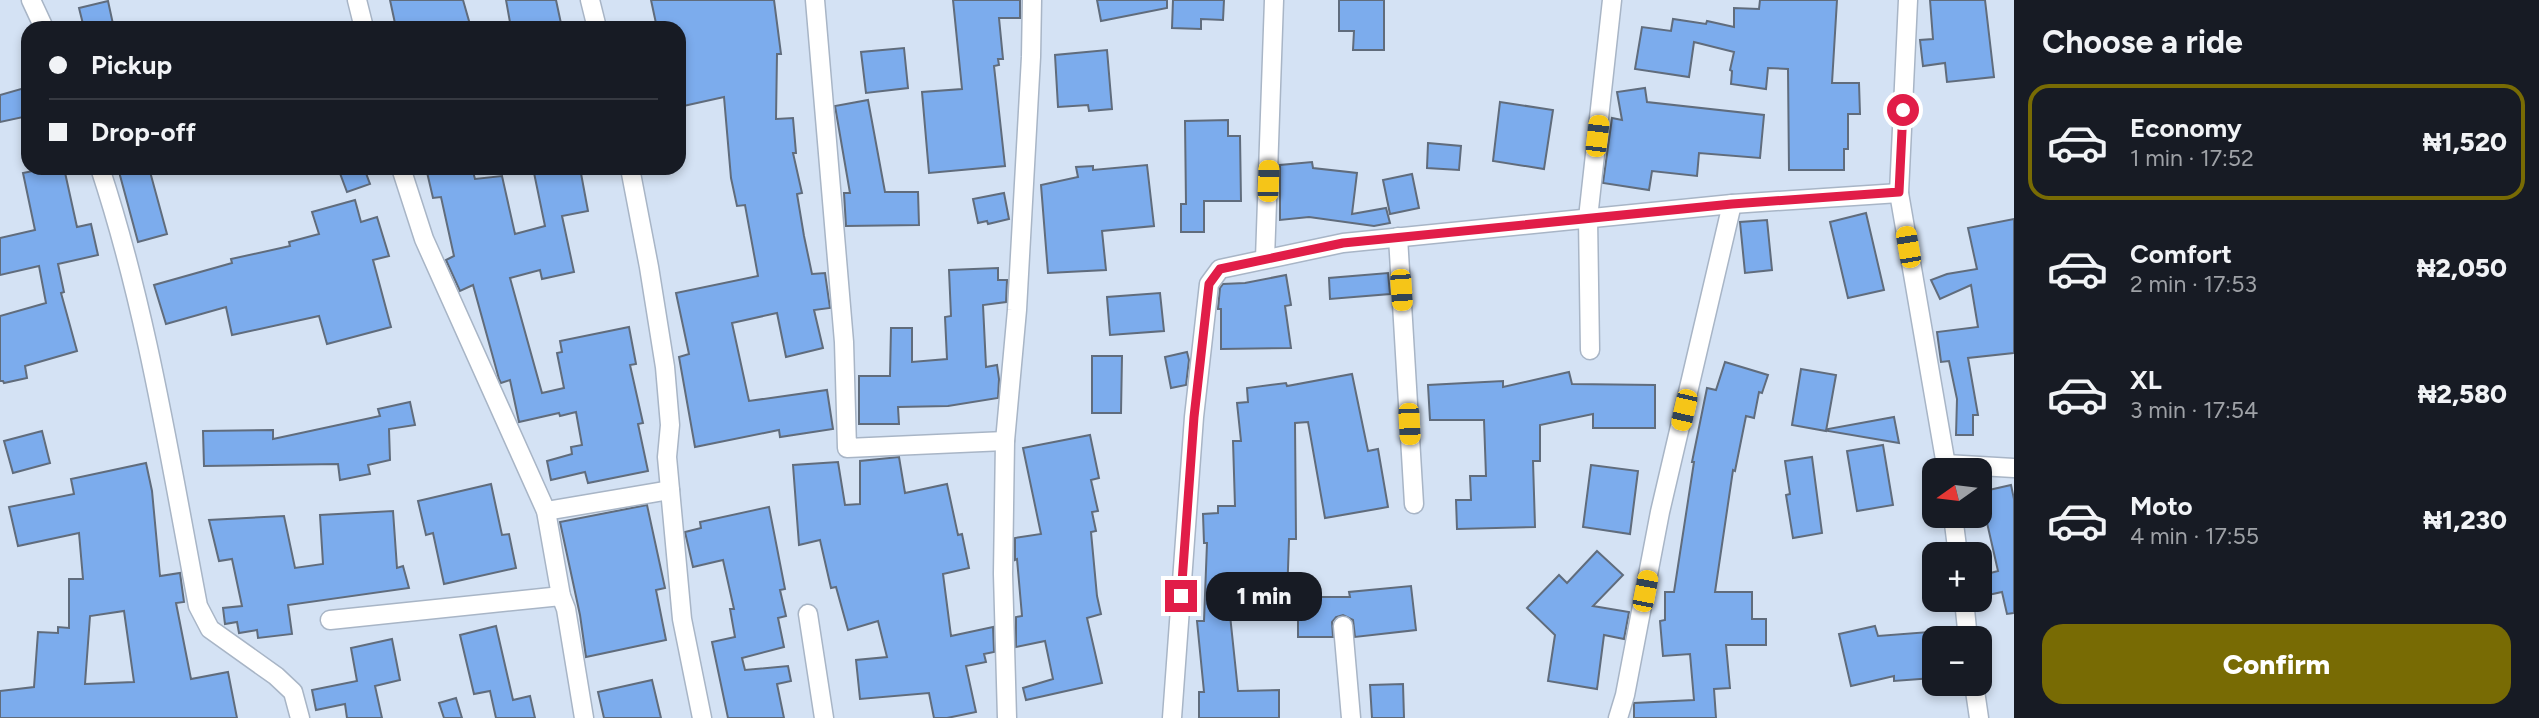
<!DOCTYPE html>
<meta charset="utf-8">
<style>
:root{--surface:#171b24;--page:#242831;--text:#f1f3f6;--muted:#9ea1a6;--line:#363941;--accent:#786b04}
body{margin:0;font-family:Figtree,sans-serif;background:var(--page);color:var(--text);height:100vh;display:flex;flex-direction:column;font-size:26px;white-space:nowrap}
*{box-sizing:border-box;margin:0}
p{font-size:23px;color:var(--muted)}
.icon{flex:none;width:38px;height:38px;fill:none;stroke:currentColor;stroke-width:2;stroke-linecap:round;stroke-linejoin:round}
.map{position:relative;flex:1;overflow:hidden}
.side{display:flex;flex-direction:column;background:var(--surface);width:525px}
.side>*{flex:none}
.guide{position:absolute;left:21px;top:21px;width:665px;height:154px;border-radius:21px;box-shadow:0 4px 10px #0003;display:grid;align-content:center;height:154px;padding:0 28px;background:var(--surface)}
.needle{width:46px;rotate:256deg}
.fabs{position:absolute;left:1922px;top:458px;display:grid;gap:14px}
.fabs a{display:grid;place-items:center;width:70px;height:70px;border-radius:14px;background:var(--surface);box-shadow:0 4px 10px #0003;font-size:35px}
.end{position:absolute;width:32px;height:32px;margin:-16px;border:9px solid #e11d48;background:#fff;box-shadow:0 0 0 4px #fff}
.from{border-radius:50%}
.bubble{position:absolute;height:49px;border-radius:21px;background:var(--surface);box-shadow:0 4px 10px #0003;font-size:23px;font-weight:800;line-height:49px;text-align:center}
.car{position:absolute;width:21px;height:42px;margin:-21px -10px;border-radius:9px;box-shadow:0 0 5px 2px #0007;background:linear-gradient(#f5c518 24%,#345 0 40%,#f5c518 0 76%,#345 0 86%,#f5c518 0)}
.guide b{display:flex;align-items:center;gap:24px;height:66px;font-size:26px}
.guide b+b{border-top:2px solid var(--line)}
.guide i{width:18px;height:18px;background:var(--text)}
ul{padding:0;list-style:none}
li{display:flex;align-items:center;gap:21px;height:116px;margin:0 14px 10px;padding:0 14px;border:4px solid transparent;border-radius:21px}
li div{flex:1}
li b{display:block;font-size:26px}
li em{font-style:normal;font-weight:800}
li.active{border-color:var(--accent)}
li>.icon{width:63px;height:63px;stroke-width:1.5}
h2{padding:0 28px;font-size:32px;line-height:84px}
.cta{display:flex;gap:14px;margin-top:auto;padding:14px 28px}
.cta a{flex:1;height:80px;border-radius:21px;background:var(--accent);color:#fff;font-size:28px;font-weight:800;line-height:80px;text-align:center}
main{display:flex;flex:1;min-height:0}
.map>svg:first-child{display:block}
</style>
<main>
<div class="map">
<svg width="2014" height="718" viewBox="0 0 2014 718">
<rect width="100%" height="100%" fill="#d4e2f4"/>
<g fill="#7caced" stroke="#606c7c" stroke-width="2" fill-rule="evenodd">
<polygon points="390,0 463,0 471,28 396,28"/>
<polygon points="506,0 556,0 562,28 511,28"/>
<polygon points="651,0 774,0 781,54 777,54 776,119 793,118 796,153 793,153 802,193 797,194 804,236 812,274 825,273 830,308 814,310 823,348 786,357 777,313 732,323 749,401 827,390 833,429 780,437 779,430 695,447 679,357 689,354 676,293 758,276 745,205 737,206 731,178 724,97 679,107 679,28 657,28"/>
<polygon points="953,0 1020,0 1020,18 999,18 1003,59 998,59 999,65 994,66 1005,166 929,173 922,92 962,89"/>
<polygon points="1097,0 1167,0 1167,8 1101,21"/>
<polygon points="1173,0 1224,0 1223,20 1201,19 1201,29 1172,28"/>
<polygon points="1339,0 1384,0 1384,50 1353,50 1354,31 1339,31"/>
<polygon points="1760,0 1837,0 1832,83 1859,83 1860,114 1848,114 1848,149 1844,149 1844,170 1789,170 1788,69 1768,68 1766,89 1731,84 1732,71 1730,70 1734,52 1694,42 1689,77 1635,69 1642,27 1671,31 1673,19 1706,24 1707,21 1734,27 1734,8 1759,9"/>
<polygon points="1930,0 1985,0 1994,77 1947,82 1945,63 1923,66 1920,40 1933,39"/>
<polygon points="108,1 113,24 111,24 111,28 84,28 79,8"/>
<polygon points="904,48 908,88 866,93 861,52"/>
<polygon points="1107,50 1112,109 1089,111 1088,105 1058,107 1055,55"/>
<polygon points="28,87 28,116 0,122 0,95"/>
<polygon points="1645,88 1647,102 1764,115 1760,158 1699,153 1697,176 1652,171 1649,190 1603,183 1612,118 1622,120 1617,92"/>
<polygon points="868,100 885,192 918,192 919,225 846,226 844,193 850,193 835,106"/>
<polygon points="1500,102 1553,110 1544,169 1493,161"/>
<polygon points="1228,120 1228,136 1240,136 1241,201 1204,201 1204,232 1181,232 1181,204 1186,204 1185,121"/>
<polygon points="1428,143 1461,146 1459,170 1427,168"/>
<polygon points="1312,162 1313,168 1357,173 1352,214 1386,208 1390,223 1374,226 1309,217 1280,220 1280,165"/>
<polygon points="1147,165 1154,226 1102,231 1106,270 1048,273 1041,185 1078,177 1076,167 1093,166 1093,170"/>
<polygon points="47,168 64,168 77,227 91,224 98,255 58,264 64,292 61,293 77,351 25,366 27,378 4,383 3,381 0,381 0,316 46,303 39,266 0,275 0,238 35,230 23,173"/>
<polygon points="118,168 149,168 167,234 138,242"/>
<polygon points="338,168 364,168 370,184 347,192"/>
<polygon points="426,168 472,168 475,179 502,176 515,234 545,226 533,168 580,168 588,211 562,216 574,272 542,279 540,270 510,278 542,393 564,388 557,353 562,352 560,341 629,327 636,364 630,365 643,423 638,424 648,471 588,483 585,472 551,480 547,461 572,454 571,447 582,445 576,412 560,416 559,413 519,422 510,380 501,383 499,379 473,285 460,291 446,260 454,256 441,197 433,198"/>
<polygon points="1412,174 1419,208 1390,214 1383,180"/>
<polygon points="1004,193 1009,219 988,224 987,221 978,223 973,199"/>
<polygon points="355,200 361,222 377,217 389,256 373,260 391,327 327,344 319,316 232,335 226,307 166,324 154,285 232,263 231,259 290,246 289,242 319,234 312,212"/>
<polygon points="1866,213 1884,290 1848,298 1830,222"/>
<polygon points="2014,219 2014,353 1968,358 1978,415 1973,415 1973,435 1956,435 1957,399 1949,361 1941,362 1937,332 1978,327 1971,285 1940,299 1931,280 1947,274 1977,269 1968,228"/>
<polygon points="1767,220 1772,270 1745,273 1740,222"/>
<polygon points="998,268 998,280 1007,280 1006,302 983,305 986,367 997,365 999,379 998,398 948,406 898,407 899,424 859,424 859,376 890,376 891,328 912,328 912,362 947,359 945,317 951,316 949,270"/>
<polygon points="1388,273 1390,294 1330,299 1329,278"/>
<polygon points="1286,275 1291,305 1285,306 1291,348 1221,349 1221,309 1218,309 1220,288 1223,284 1245,283"/>
<polygon points="1160,293 1164,331 1110,335 1107,297"/>
<polygon points="1187,352 1189,360 1186,385 1171,388 1165,357"/>
<polygon points="1092,356 1122,356 1121,413 1092,413"/>
<polygon points="1725,362 1768,375 1762,393 1759,392 1754,418 1746,416 1735,471 1733,470 1715,592 1752,592 1752,619 1766,619 1766,645 1726,645 1730,688 1714,689 1716,718 1634,718 1634,703 1694,700 1690,654 1663,656 1660,621 1665,620 1665,592 1674,592 1694,462 1692,462 1707,388 1716,390"/>
<polygon points="1801,369 1836,375 1826,431 1792,425"/>
<polygon points="1569,372 1572,384 1655,385 1655,428 1593,428 1593,414 1540,425 1540,461 1533,461 1535,527 1457,529 1456,500 1471,500 1470,476 1486,476 1484,420 1430,420 1428,385 1503,381 1503,387"/>
<polygon points="1352,374 1368,451 1378,449 1388,507 1325,518 1308,422 1295,423 1296,539 1289,539 1287,598 1228,596 1238,691 1279,690 1279,718 1199,718 1199,692 1204,692 1197,621 1204,621 1207,543 1204,543 1203,514 1218,513 1218,506 1235,506 1233,441 1241,441 1237,403 1248,402 1247,388 1286,383 1287,386"/>
<polygon points="410,402 415,425 389,429 390,460 368,465 370,474 340,480 338,464 204,466 203,431 273,430 273,439 380,416 378,409"/>
<polygon points="1894,417 1899,443 1828,431 1828,429"/>
<polygon points="42,431 50,463 13,473 4,441"/>
<polygon points="1090,435 1099,478 1091,480 1098,511 1092,512 1096,531 1091,532 1097,596 1101,614 1087,618 1102,683 1026,700 1023,688 1053,679 1045,641 1016,647 1016,617 1022,616 1017,559 1015,560 1015,538 1041,534 1023,448"/>
<polygon points="1883,445 1893,505 1857,511 1847,451"/>
<polygon points="899,457 905,493 947,484 958,535 962,534 969,568 943,574 951,636 993,627 994,652 984,654 986,662 966,666 976,712 947,718 934,718 929,693 860,699 856,660 887,657 878,621 848,630 836,587 831,588 820,540 799,545 793,465 838,462 845,505 860,504 860,461"/>
<polygon points="1812,457 1822,533 1793,538 1786,495 1790,494 1785,461"/>
<path d="M146,463L152,491L160,576L180,573L184,602L176,603L191,679L228,672L237,718H0V691L34,687L38,632L58,633V627L69,628V579H83L79,533L18,546L9,507L74,494L71,479ZM124,611L134,682L85,684L90,616Z"/>
<polygon points="1591,465 1638,471 1630,534 1583,527"/>
<polygon points="491,484 502,535 509,534 516,568 444,584 433,533 426,535 418,501"/>
<polygon points="2011,485 2014,499 2014,613 2007,614 2002,592 1979,597 1979,576 1998,571 1980,492"/>
<polygon points="647,505 665,588 656,590 666,640 586,657 580,615 560,522"/>
<polygon points="769,507 785,589 780,590 786,616 778,618 784,647 742,658 745,670 788,666 791,681 777,684 784,718 728,718 712,642 735,637 730,609 734,609 723,560 693,567 685,532 701,528 700,522"/>
<polygon points="393,511 397,568 403,566 409,588 288,605 292,634 258,638 257,630 239,633 237,622 225,624 223,608 242,606 232,559 219,561 209,520 284,516 295,568 323,564 320,515"/>
<polygon points="1597,551 1623,575 1593,606 1629,612 1624,639 1604,635 1597,689 1548,681 1555,635 1527,608 1559,575 1567,583"/>
<polygon points="1411,586 1416,630 1355,637 1353,620 1343,615 1336,617 1332,622 1333,637 1298,637 1298,597 1350,597 1349,592"/>
<polygon points="496,626 513,700 530,696 535,718 496,718 490,691 474,694 460,635"/>
<polygon points="1875,626 1878,636 1929,632 1933,678 1894,681 1894,676 1851,686 1839,634"/>
<polygon points="392,639 400,680 375,686 382,718 347,718 345,704 316,710 312,690 357,681 351,648"/>
<polygon points="652,680 661,718 604,718 598,692"/>
<polygon points="1403,684 1404,718 1372,718 1370,685"/>
<polygon points="456,698 462,718 444,718 439,703"/>
</g>
<g fill="none" stroke-linecap="round" stroke-linejoin="round">
<defs>
<g id="street">
<polyline points="31,0 44,28"/>
<polyline points="357,0 364,28"/>
<polyline points="590,0 597,28"/>
<polyline points="815,0 844,342 847,448 1005,441"/>
<polyline points="1908,0 1899,193 1947,471"/>
<path d="M100,168C147,310 170,460 198,606L210,629L276,676L293,692L300,718"/>
<polyline points="401,168 424,239 546,511 561,596 566,609 584,718"/>
<polyline points="630,168 649,267 665,367 670,425 667,457 682,619 702,718"/>
<polyline points="1398,237 1414,504"/>
<polyline points="1265,259 1274,0"/>
<polyline points="1590,350 1588,218 1612,0"/>
<polyline points="1946,464 2014,468"/>
<polyline points="546,511 670,490"/>
<polyline points="1953,516 1958,555"/>
<polyline points="1964,600 1968,639"/>
<polyline points="808,614 824,718"/>
<polyline points="330,620 561,596"/>
<polyline points="1343,626 1351,718"/>
<polyline points="1974,684 1979,718"/>
<polyline points="1007,718 1003,574 1005,441 1017,310 1031,57 1032,0"/>
<polyline points="1172,718 1194,417 1209,284 1220,269 1343,243 1732,204 1899,193"/>
<polyline points="1618,718 1625,695 1660,512 1732,204"/>
</g>
</defs>
<use href="#street" stroke="#a8b5c6" stroke-width="21"/>
<use href="#street" stroke="#fff" stroke-width="18"/>
</g>
<g fill="none" stroke-linecap="round" stroke-linejoin="round">
<polyline stroke="#e11d48" stroke-width="9" points="1181,596 1194,417 1209,284 1220,269 1343,243 1732,204 1899,192 1903,110"/>
</g>
</svg>
<div class="fabs">
<a><svg class="needle" viewBox="-14 -14 28 28"><path d="M0-13l5 13h-10z" fill="#e53935"/><path d="M0 13l5-13h-10z" fill="#9ea1a6"/></svg></a>
<a>+</a>
<a>−</a>
</div>
<i class="end from" style="left:1903px;top:110px"></i>
<i class="end" style="left:1181px;top:596px"></i>
<div class="bubble" style="left:1206px;top:572px;width:116px">1 min</div>
<i class="car" style="left:1597px;top:136px;rotate:7deg"></i>
<i class="car" style="left:1268px;top:181px;rotate:2deg"></i>
<i class="car" style="left:1908px;top:247px;rotate:350deg"></i>
<i class="car" style="left:1401px;top:290px;rotate:176deg"></i>
<i class="car" style="left:1684px;top:410px;rotate:193deg"></i>
<i class="car" style="left:1409px;top:424px;rotate:177deg"></i>
<i class="car" style="left:1645px;top:591px;rotate:11deg"></i>
<div class="guide">
<b><i class="from"></i>Pickup</b>
<b><i></i>Drop-off</b>
</div>
</div>
<section class="side">
<h2>Choose a ride</h2>
<ul>
<li class="active"><svg class="icon" aria-label="car" viewBox="0 0 24 24"><path d="M5 17H2v-5l4-1 3-4h7l3 4 3 1v5h-3M9 17h6M6 11h13"/><circle cx="7" cy="17" r="2"/><circle cx="17" cy="17" r="2"/></svg><div><b>Economy</b><p>1 min · 17:52</p></div><em>₦1,520</em></li>
<li><svg class="icon" aria-label="car" viewBox="0 0 24 24"><path d="M5 17H2v-5l4-1 3-4h7l3 4 3 1v5h-3M9 17h6M6 11h13"/><circle cx="7" cy="17" r="2"/><circle cx="17" cy="17" r="2"/></svg><div><b>Comfort</b><p>2 min · 17:53</p></div><em>₦2,050</em></li>
<li><svg class="icon" aria-label="car" viewBox="0 0 24 24"><path d="M5 17H2v-5l4-1 3-4h7l3 4 3 1v5h-3M9 17h6M6 11h13"/><circle cx="7" cy="17" r="2"/><circle cx="17" cy="17" r="2"/></svg><div><b>XL</b><p>3 min · 17:54</p></div><em>₦2,580</em></li>
<li><svg class="icon" aria-label="car" viewBox="0 0 24 24"><path d="M5 17H2v-5l4-1 3-4h7l3 4 3 1v5h-3M9 17h6M6 11h13"/><circle cx="7" cy="17" r="2"/><circle cx="17" cy="17" r="2"/></svg><div><b>Moto</b><p>4 min · 17:55</p></div><em>₦1,230</em></li>
</ul>
<div class="cta"><a>Confirm</a></div>
</section>
</main>
